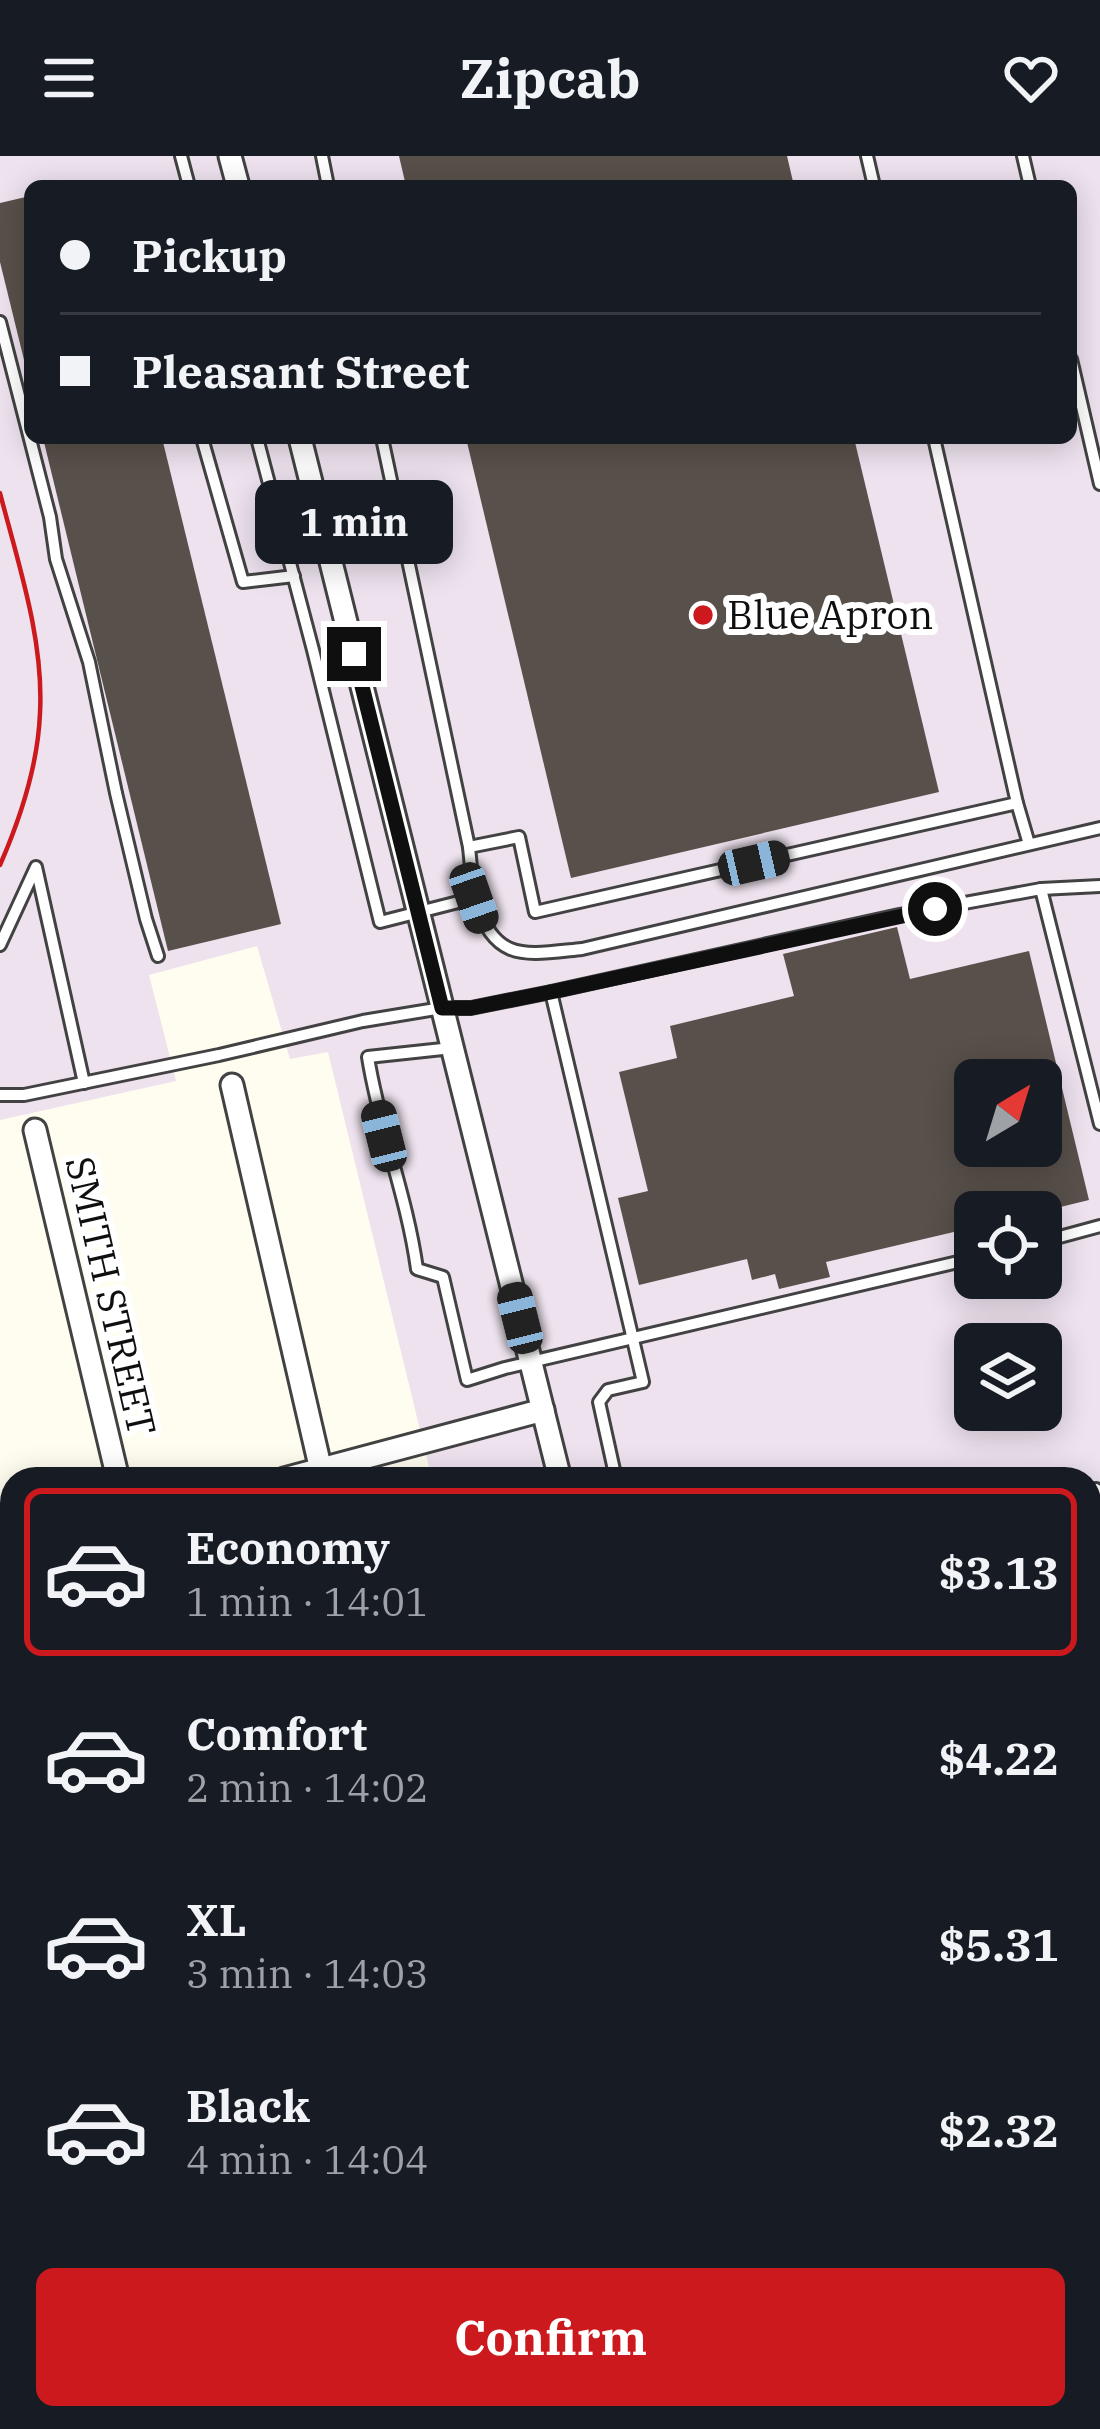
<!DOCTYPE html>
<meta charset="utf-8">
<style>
:root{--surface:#171b24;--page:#242831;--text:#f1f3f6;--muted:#9ea1a6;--line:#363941;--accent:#cc191e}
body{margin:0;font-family:"IBM Plex Serif",serif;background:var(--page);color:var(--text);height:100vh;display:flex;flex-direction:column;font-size:45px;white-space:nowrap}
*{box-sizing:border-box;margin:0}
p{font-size:39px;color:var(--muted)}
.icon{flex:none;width:66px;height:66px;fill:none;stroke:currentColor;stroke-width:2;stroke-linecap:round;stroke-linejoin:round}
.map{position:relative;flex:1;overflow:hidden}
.details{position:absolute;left:0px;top:1311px;width:1101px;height:963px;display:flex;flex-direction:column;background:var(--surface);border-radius:36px 36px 0 0;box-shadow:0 6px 30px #0003}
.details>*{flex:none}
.guide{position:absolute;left:24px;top:24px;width:1053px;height:264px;border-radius:18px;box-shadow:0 6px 30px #0003;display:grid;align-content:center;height:264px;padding:0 36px;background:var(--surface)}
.needle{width:78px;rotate:38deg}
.fabs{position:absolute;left:954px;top:903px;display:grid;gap:24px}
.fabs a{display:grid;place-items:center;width:108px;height:108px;border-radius:18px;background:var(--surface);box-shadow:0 6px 30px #0003;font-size:60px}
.end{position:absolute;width:54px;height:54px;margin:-27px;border:15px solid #0f0f0f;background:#fff;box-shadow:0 0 0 6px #fff}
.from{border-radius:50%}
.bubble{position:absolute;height:84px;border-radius:18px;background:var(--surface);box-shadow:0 6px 30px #0003;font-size:39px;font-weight:800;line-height:84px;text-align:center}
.car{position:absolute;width:36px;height:72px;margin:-36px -18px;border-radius:15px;box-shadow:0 0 9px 3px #0007;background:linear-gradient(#222 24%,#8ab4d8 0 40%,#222 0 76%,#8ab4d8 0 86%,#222 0)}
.guide b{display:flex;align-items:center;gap:42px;height:114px;font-size:45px}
.guide b+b{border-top:3px solid var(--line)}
.guide i{width:30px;height:30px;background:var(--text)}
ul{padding:21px 0 0;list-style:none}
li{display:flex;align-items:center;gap:36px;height:168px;margin:0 24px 18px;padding:0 12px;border:6px solid transparent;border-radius:18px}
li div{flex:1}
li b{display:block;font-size:45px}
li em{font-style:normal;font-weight:800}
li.on{border-color:var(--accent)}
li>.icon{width:108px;height:108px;stroke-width:1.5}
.cta{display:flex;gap:24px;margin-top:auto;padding:24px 36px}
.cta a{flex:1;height:138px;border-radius:18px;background:var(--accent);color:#fff;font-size:48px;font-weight:800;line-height:138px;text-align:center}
header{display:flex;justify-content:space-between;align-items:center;height:156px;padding:0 36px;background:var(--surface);font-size:54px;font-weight:800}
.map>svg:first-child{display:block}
</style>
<header><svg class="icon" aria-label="menu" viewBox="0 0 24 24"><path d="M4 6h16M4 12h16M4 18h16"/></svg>Zipcab<svg class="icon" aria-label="heart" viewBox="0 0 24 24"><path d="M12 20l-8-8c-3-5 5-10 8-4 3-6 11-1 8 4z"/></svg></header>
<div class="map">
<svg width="1100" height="2273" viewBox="0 0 1100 2273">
<rect width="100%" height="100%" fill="#fffcf0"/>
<g fill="#ede2ee" fill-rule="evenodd">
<path d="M0,0H1100V1545L1089,1549V1323H432L328,896L290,903L257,790L149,819L176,925L0,964ZM30,30H1071V282H30ZM975,924H1041V990H975ZM975,1056H1041V1122H975ZM975,1188H1041V1254H975Z"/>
<polygon points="0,1464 12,1490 12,1877 0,1880"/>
<polygon points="252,2262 910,2262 915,2273 257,2273"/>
</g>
<g fill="#d2eeb5">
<polygon points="1089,1769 1100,1772 1100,1874 1089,1869"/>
<polygon points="1099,1983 1100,1983 1100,2123 1089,2118 1089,1996"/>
<polygon points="910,2262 1056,2262 1081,2273 915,2273"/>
</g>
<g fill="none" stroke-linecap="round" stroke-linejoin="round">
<g stroke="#e68a87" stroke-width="48">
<polyline points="1089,1963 1100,1938"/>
<polyline points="1089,2134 1100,2139"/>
</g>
<polyline stroke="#e68a87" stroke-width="117" points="1089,1923 1100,1928"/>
</g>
<g fill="#58504a" fill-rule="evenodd">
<polygon points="399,0 787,0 794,30 406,30"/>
<polygon points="30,40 30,207 25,208 0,106 0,47"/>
<polygon points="43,282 162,282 281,768 168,795"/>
<polygon points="466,282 854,282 939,636 571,722"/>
<path d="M897,771L910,823L1029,795L1089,1044L1040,1056H975V1071L826,1106L830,1121L779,1133L775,1118L752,1124L747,1103L639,1129L618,1042L648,1035L619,916L677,902L670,870L794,840L783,798ZM975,924H1041V990H975Z"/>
</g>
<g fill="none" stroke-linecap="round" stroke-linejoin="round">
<defs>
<g id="service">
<polyline points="181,0 189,30"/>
<polyline points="322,0 328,30"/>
<polyline points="867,0 874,30"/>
<polyline points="1023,0 1030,30"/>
<polyline points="0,166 50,361 56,403 89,506 116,637 146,763 158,800"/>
<polyline points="1071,203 1100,328"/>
<polyline points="202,282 243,426 294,420"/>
<polyline points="257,282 313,494 380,766 474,742 469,691"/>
<polyline points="382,282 469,691 519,681 535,756 1017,647 934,282"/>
<polyline points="1017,647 1029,688"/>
<polyline points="1041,733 1100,968"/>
<path d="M474,742C496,807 522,799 582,793L1100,672"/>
<polyline points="0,789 36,711 84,927"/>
<polyline points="551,836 899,759 1041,733 1100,730"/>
<path d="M452,892L368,901C379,972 407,1040 417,1113L443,1121L467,1224L505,1212L975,1102"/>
<polyline points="0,939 24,939 219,899 363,865 442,852 471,852 551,836 643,1226 608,1234 599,1246 616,1323"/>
<polyline points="1041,1086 1100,1070"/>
<polyline points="1096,1333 1100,1348"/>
<polyline points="1089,1512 1100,1509"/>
<polyline points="0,2029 12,2026"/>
<polyline points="0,2086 12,2082"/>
<polyline points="0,2137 12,2133"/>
<polyline points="0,2191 12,2187"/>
<polyline points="1089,2219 1100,2224"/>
<polyline points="0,2245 12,2241"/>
<polyline points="156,2262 161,2273"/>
<polyline points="293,2262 298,2273"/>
<polyline points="342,2262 347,2273"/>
<polyline points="237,2272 272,2262"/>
<polyline points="82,2273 119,2262"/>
<polyline points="207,2273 213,2270 219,2273"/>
</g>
<g id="minor">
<polyline points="230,0 238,30"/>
<polyline points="300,282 560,1323"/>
<polyline points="232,929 323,1323"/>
<polyline points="35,974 118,1323"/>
<polyline points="284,1323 543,1254"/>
<polyline points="233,2262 239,2273"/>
<polyline points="513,2262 519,2273"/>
</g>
<g id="trunk">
<polyline points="1089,1586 1100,1583"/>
<polyline points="1089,1627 1100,1623"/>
<polyline points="0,1912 12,1908"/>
<polyline points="0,1974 12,1978"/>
</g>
</defs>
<use href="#service" stroke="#424242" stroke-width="16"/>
<use href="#minor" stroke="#424242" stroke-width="27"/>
<use href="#trunk" stroke="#202020" stroke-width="39"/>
<use href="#service" stroke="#fff" stroke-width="10"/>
<use href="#minor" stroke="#fff" stroke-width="21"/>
<use href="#trunk" stroke="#ffbe57" stroke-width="33"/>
<g stroke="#cc191e" stroke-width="4.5">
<path d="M0,337C18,407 44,483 40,557C38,609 21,661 0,709"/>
<polyline points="0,1465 12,1496"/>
<polyline points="379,2262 385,2273"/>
<polyline points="874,2262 878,2273"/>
</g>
</g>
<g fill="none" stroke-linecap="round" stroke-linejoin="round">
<polyline stroke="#0f0f0f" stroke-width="15" points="354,498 442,852 471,852 551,836 935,753"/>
</g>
<circle fill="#cc191e" stroke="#fff" stroke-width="4.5" cx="703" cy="459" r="12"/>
<g text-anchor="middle" stroke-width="12" stroke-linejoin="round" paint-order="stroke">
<g font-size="39" fill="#0f0f0f" stroke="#fff" text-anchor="start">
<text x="727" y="473">Blue Apron</text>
</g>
<g font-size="39" fill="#0f0f0f" stroke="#fff">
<text transform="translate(111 1140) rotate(77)" y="14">SMITH STREET</text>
</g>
</g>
</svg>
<div class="fabs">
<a><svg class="needle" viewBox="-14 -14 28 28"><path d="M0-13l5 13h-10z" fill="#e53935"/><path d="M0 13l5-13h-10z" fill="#9ea1a6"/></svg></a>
<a><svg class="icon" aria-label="locate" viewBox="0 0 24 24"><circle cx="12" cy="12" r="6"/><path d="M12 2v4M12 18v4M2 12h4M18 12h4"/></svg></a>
<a><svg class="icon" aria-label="layers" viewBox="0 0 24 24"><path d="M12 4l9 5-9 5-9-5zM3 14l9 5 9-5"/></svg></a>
</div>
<i class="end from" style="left:935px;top:753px"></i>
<i class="end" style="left:354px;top:498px"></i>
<div class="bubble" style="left:255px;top:324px;width:198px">1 min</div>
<i class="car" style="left:754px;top:707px;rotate:77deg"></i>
<i class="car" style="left:474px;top:742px;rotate:161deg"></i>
<i class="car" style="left:384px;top:980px;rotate:346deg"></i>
<i class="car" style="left:520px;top:1162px;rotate:346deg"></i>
<div class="guide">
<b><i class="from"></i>Pickup</b>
<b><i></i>Pleasant Street</b>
</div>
<section class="details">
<ul>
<li class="on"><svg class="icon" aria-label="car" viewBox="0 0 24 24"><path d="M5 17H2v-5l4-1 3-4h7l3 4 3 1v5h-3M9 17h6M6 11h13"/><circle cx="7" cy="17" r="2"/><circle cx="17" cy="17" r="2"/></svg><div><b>Economy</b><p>1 min · 14:01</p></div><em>$3.13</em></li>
<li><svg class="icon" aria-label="car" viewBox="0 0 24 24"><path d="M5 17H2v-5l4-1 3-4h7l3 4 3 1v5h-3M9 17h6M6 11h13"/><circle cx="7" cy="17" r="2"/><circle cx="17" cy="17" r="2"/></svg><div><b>Comfort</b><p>2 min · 14:02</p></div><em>$4.22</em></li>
<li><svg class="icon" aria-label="car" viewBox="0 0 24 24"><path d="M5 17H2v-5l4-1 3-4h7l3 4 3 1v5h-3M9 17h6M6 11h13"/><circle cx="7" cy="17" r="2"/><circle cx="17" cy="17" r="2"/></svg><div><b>XL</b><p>3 min · 14:03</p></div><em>$5.31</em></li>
<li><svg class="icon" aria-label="car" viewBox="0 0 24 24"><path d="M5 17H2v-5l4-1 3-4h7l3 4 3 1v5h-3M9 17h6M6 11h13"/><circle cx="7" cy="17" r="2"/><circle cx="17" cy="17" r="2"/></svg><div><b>Black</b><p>4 min · 14:04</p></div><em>$2.32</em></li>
</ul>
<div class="cta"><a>Confirm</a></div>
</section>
</div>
